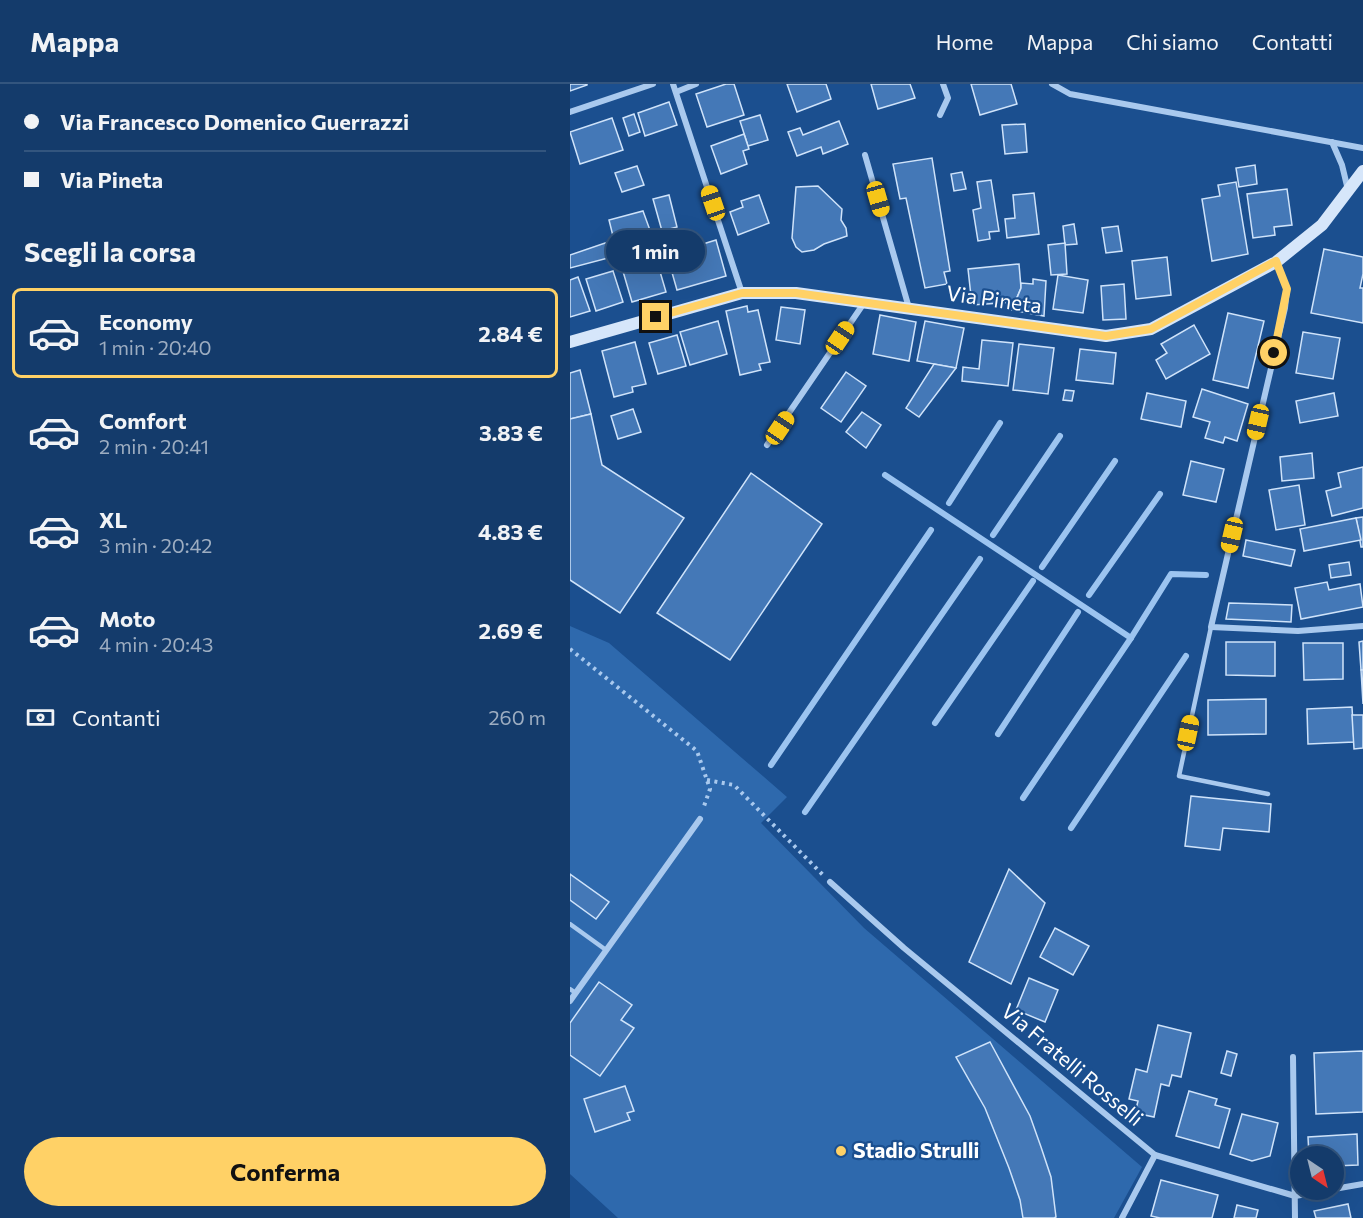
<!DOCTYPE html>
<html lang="it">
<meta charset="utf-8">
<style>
:root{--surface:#143b6b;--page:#214673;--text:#f1f3f6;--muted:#9dadc1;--line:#33557e;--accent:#ffd166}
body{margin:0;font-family:Commissioner,sans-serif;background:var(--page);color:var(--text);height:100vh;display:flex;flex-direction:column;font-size:22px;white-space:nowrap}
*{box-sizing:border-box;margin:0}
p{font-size:20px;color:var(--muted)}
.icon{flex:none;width:33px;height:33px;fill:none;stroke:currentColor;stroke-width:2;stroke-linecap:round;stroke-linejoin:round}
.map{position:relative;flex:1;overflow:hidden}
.panel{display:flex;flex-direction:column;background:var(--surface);width:570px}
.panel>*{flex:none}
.guide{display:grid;align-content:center;height:132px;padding:0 24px;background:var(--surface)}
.needle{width:39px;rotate:145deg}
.fabs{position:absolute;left:720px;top:1062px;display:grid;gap:12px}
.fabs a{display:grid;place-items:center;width:54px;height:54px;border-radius:50%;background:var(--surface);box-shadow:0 6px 24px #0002,0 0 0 2px var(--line);font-size:30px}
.end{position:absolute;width:27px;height:27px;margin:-14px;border:8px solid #ffd166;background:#111;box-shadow:0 0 0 3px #111}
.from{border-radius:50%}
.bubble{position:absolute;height:42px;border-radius:21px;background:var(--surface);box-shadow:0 6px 24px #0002,0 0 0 2px var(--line);font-size:20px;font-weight:700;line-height:42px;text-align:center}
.car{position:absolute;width:18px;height:36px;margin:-18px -9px;border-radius:8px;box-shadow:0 0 4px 2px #0007;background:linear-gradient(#f5c518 24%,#345 0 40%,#f5c518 0 76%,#345 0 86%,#f5c518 0)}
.guide b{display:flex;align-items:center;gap:21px;height:57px;font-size:22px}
.guide b+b{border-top:2px solid var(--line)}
.guide i{width:15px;height:15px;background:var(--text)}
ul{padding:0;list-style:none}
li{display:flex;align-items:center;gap:18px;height:90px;margin:0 12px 9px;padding:0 12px;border:3px solid transparent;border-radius:9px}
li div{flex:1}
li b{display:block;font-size:22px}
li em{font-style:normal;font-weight:700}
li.active{border-color:var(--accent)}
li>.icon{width:54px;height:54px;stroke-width:1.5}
h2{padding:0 24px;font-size:27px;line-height:72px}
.pay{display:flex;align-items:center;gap:15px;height:66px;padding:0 24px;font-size:22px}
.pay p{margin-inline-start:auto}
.action{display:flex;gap:12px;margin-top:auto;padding:12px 24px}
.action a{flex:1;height:69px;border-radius:36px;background:var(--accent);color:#111;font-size:24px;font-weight:700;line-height:69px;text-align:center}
header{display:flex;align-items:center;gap:36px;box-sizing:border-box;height:84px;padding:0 30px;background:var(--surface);border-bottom:2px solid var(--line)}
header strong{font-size:28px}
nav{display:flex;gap:33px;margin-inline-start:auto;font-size:21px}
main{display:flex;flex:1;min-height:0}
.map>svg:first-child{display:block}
</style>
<header>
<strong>Mappa</strong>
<nav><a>Home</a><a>Mappa</a><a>Chi siamo</a><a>Contatti</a></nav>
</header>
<main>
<section class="panel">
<div class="guide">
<b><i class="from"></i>Via Francesco Domenico Guerrazzi</b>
<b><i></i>Via Pineta</b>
</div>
<h2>Scegli la corsa</h2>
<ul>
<li class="active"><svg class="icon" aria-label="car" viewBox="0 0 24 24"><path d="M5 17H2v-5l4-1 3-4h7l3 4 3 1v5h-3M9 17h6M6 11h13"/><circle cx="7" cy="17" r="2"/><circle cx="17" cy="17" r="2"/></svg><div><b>Economy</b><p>1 min · 20:40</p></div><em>2.84 €</em></li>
<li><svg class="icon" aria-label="car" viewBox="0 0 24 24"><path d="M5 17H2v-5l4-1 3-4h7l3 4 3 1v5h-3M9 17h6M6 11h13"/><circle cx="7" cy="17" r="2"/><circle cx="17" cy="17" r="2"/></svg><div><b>Comfort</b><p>2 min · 20:41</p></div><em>3.83 €</em></li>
<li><svg class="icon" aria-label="car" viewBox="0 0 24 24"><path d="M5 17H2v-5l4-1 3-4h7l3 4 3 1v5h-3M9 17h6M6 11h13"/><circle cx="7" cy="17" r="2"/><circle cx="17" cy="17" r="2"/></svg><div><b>XL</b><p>3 min · 20:42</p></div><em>4.83 €</em></li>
<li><svg class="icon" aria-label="car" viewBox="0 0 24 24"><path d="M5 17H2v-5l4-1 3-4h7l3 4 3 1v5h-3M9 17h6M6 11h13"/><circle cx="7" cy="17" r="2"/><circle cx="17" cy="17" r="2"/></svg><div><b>Moto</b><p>4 min · 20:43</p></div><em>2.69 €</em></li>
</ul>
<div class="pay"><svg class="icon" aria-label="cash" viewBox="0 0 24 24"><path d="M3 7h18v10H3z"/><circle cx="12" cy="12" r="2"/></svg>Contanti<p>260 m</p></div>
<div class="action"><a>Conferma</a></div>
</section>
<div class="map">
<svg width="793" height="1134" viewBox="0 0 793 1134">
<rect width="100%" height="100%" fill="#1b4f8f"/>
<polygon fill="#2e69ad" points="0,542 39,559 217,713 191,739 294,844 572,1083 544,1134 48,1134 0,1090"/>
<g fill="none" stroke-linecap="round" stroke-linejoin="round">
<g stroke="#9cc4f0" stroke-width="6">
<polyline points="315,391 561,554"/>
<polyline points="379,419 430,339"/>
<polyline points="423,451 490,352"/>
<polyline points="472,483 545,377"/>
<polyline points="519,511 590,410"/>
<polyline points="365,639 463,497"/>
<polyline points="428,650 508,528"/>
<polyline points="201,681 361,446"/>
<polyline points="453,714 561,554 601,490 636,491"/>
<polyline points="235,728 410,475"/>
<polyline points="501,744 616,572"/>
</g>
</g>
<g fill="#4478b7" stroke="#cfe3fa" stroke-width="1.5">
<polygon points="0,0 17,0 17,1 0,7"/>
<polygon points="156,0 164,0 174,31 137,43 126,10"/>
<polygon points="217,0 256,0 261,15 227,28"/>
<polygon points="301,0 340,0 345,14 308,25"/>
<polygon points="401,0 441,0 447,20 410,31"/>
<polygon points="99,18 107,41 75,52 68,29"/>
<polygon points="64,30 70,48 59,52 53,34"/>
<polygon points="190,31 198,56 178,62 170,37"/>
<polygon points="42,34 53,66 10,80 0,48"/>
<polygon points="269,37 278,60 253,70 251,63 227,72 218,48 230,44 233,51"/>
<polygon points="455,40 457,68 435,70 432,41"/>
<polygon points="174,50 179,65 173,67 177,80 151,90 141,62"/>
<polygon points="362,74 380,187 374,188 377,200 355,204 336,114 330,115 323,80"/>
<polygon points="685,81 687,100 669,103 666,84"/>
<polygon points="67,82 74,101 52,108 45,89"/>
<polygon points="392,88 396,105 384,107 381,90"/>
<polygon points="421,96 429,147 419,148 420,155 408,157 403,126 411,124 407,98"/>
<polygon points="666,98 678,170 642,177 632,115 650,112 648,101"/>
<polygon points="248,102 272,125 271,136 276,144 277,152 254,160 244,166 232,168 226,163 222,154 226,103"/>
<polygon points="717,105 722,141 704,143 705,151 683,154 677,110"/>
<polygon points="464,109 469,150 437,154 435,135 445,134 443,111"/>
<polygon points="99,111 107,143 92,147 83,115"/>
<polygon points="189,111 199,139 168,151 160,128 173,123 171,117"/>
<polygon points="73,127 81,149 73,152 76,164 0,184 0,171 44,156 39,136"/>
<polygon points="504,140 507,160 495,161 493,142"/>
<polygon points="548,142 552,167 536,169 532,144"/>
<polygon points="146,156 156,192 107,206 97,171"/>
<polygon points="495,159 497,190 481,191 478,161"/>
<polygon points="754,165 793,173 793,190 790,204 793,204 793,239 741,229"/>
<polygon points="597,173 601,211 566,215 562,177"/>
<polygon points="86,174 96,208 62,218 52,184"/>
<polygon points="449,180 451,204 445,218 402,221 398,185"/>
<polygon points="43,187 53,218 26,227 16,195"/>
<polygon points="488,191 518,196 513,229 483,225"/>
<polygon points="8,193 20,227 0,233 0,196"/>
<polygon points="463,195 476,197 474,232 442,226 451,204 451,199 463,200"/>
<polygon points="554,200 556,235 533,236 531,202"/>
<polygon points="177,222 178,228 188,226 200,278 189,280 191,286 170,291 156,227"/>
<polygon points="211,223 235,226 230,260 206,256"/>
<polygon points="658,229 694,237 678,304 643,296"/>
<polygon points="310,231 346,238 339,277 303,270"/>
<polygon points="148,237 157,270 120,281 110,248"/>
<polygon points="355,237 394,244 386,284 347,277"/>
<polygon points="624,241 640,270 596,295 586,276 597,269 591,260"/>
<polygon points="733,248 770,254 763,295 726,289"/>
<polygon points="107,251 116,282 88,290 79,259"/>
<polygon points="412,256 443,259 438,302 392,297 393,283 409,285"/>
<polygon points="65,258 76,300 62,303 63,308 44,313 32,267"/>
<polygon points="449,260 484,264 478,310 443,306"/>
<polygon points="510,265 546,269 543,300 506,296"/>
<polygon points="364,280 386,284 349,333 336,324"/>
<polygon points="10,286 21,330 0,335 0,289"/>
<polygon points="276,288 296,302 271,338 251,324"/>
<polygon points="632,305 678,320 667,357 655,353 653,359 635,354 640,338 623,333"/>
<polygon points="495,306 504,307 502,317 493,316"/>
<polygon points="577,309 616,317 611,343 571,335"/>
<polygon points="764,309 768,332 730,339 726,317"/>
<polygon points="63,325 71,348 48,355 41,332"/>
<polygon points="292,328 311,341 296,364 276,348"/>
<polygon points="21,330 32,381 114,434 50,529 0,496 0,335"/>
<polygon points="742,369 744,394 712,397 710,373"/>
<polygon points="621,377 654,385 646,418 613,411"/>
<polygon points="793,383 793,424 762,432 756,407 771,403 768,389"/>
<polygon points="181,389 252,440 160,576 87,529"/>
<polygon points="729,401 735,441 706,446 699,406"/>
<polygon points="793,433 793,463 791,463 786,434"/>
<polygon points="786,434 791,456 734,467 730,445"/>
<polygon points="676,456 725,466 721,482 673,472"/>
<polygon points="779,478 781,491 761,494 759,481"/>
<polygon points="757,498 759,506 790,500 793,523 731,535 725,504"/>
<polygon points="659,519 722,521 721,538 656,535"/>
<polygon points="793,557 793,586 791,586 789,558"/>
<polygon points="656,558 705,558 705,592 656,591"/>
<polygon points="733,559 773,559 773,595 734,596"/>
<polygon points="791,586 793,586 793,620"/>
<polygon points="696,615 696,650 638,651 638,616"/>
<polygon points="782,623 784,658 738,660 737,625"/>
<polygon points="782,631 793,631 793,664 784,665"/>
<polygon points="621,712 701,720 699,748 653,744 650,766 615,762"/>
<polygon points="439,785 475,819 441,900 399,878"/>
<polygon points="0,790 39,818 26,835 0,816"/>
<polygon points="485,844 519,862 503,891 470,873"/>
<polygon points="459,894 488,906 475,938 446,926"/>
<polygon points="29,898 62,921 51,936 64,944 30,992 0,971 0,939"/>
<polygon points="588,941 621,949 611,993 602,991 599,1002 591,1000 584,1033 565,1029 568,1017 559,1015 566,985 577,988"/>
<polygon points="420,958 460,1032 471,1063 481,1093 486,1133 484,1134 453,1134 450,1116 439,1084 415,1024 386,973"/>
<polygon points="657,967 667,970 661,992 651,989"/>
<polygon points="793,967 793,1028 746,1030 744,969"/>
<polygon points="55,1002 64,1027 57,1029 60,1036 25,1048 14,1015"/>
<polygon points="619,1007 647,1015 645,1021 660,1025 649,1064 606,1052"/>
<polygon points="672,1030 708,1039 700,1072 682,1077 660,1070"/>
<polygon points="787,1050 788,1081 764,1082 764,1072 739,1072 738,1053"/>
<polygon points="591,1096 648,1111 642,1134 590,1134 581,1132"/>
<polygon points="778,1120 781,1134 746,1134 744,1127"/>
<polygon points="667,1121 688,1126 686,1134 664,1134"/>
</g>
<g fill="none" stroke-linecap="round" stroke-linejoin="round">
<g stroke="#a9c9ee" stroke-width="4" stroke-dasharray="3 4.5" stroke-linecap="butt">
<polyline points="0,565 127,667 140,705 133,725"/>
<polyline points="137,696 164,701 253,791"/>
</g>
<g stroke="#a9c9ee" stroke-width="4.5">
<polyline points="641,543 609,692 698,710"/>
<polyline points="0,840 36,866"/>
<polyline points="0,905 6,909"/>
</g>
<g stroke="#a9c9ee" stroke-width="6">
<polyline points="103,0 172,209"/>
<polyline points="482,0 500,10 793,64"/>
<polyline points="106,8 126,0"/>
<polyline points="0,28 83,0"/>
<polyline points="370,31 378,14 373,0"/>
<polyline points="762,58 772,81 778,106"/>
<polyline points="295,71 339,224"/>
<polyline points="706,178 717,205 715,224 641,543 728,547 793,542"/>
<polyline points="197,361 294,219"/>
<polyline points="260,798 334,864 585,1071 725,1112 760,1106"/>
<polyline points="0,917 130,735"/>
<polyline points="723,973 725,1134"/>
<polyline points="764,1105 793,1100"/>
<polyline points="552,1134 585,1071"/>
</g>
<polyline stroke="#d6e6fa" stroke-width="12" points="0,258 172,209 226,209 536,252 581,245 706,178 752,141 793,87"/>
</g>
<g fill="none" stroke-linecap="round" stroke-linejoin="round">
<polyline stroke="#ffd166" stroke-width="8" points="86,233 172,209 226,209 536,252 581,245 706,177 717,205 704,269"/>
</g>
<circle fill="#ffd166" stroke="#1b4f8f" stroke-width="2" cx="271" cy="1067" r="6"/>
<g text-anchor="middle" stroke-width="4.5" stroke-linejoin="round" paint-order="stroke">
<g font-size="21" fill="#fff" stroke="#1b4f8f">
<text transform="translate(424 216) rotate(8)" y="7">Via Pineta</text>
<text transform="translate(502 981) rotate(40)" y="7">Via Fratelli Rosselli</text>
</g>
<g font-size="21" font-weight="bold" fill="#fff" stroke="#1b4f8f" text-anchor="start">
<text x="283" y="1074">Stadio Strulli</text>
</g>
</g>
</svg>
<div class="fabs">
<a><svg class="needle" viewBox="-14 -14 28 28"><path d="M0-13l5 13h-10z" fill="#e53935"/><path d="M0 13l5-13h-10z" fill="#9dadc1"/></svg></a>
</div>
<i class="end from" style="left:704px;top:269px"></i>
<i class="end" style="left:86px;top:233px"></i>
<div class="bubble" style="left:36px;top:146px;width:99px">1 min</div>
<i class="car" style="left:308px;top:115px;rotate:164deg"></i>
<i class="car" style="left:143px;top:119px;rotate:341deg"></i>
<i class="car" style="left:270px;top:254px;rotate:34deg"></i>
<i class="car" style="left:688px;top:338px;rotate:193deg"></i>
<i class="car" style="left:210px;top:344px;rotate:34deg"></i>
<i class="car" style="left:662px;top:451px;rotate:193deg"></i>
<i class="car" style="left:618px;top:649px;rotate:12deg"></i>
</div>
</main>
